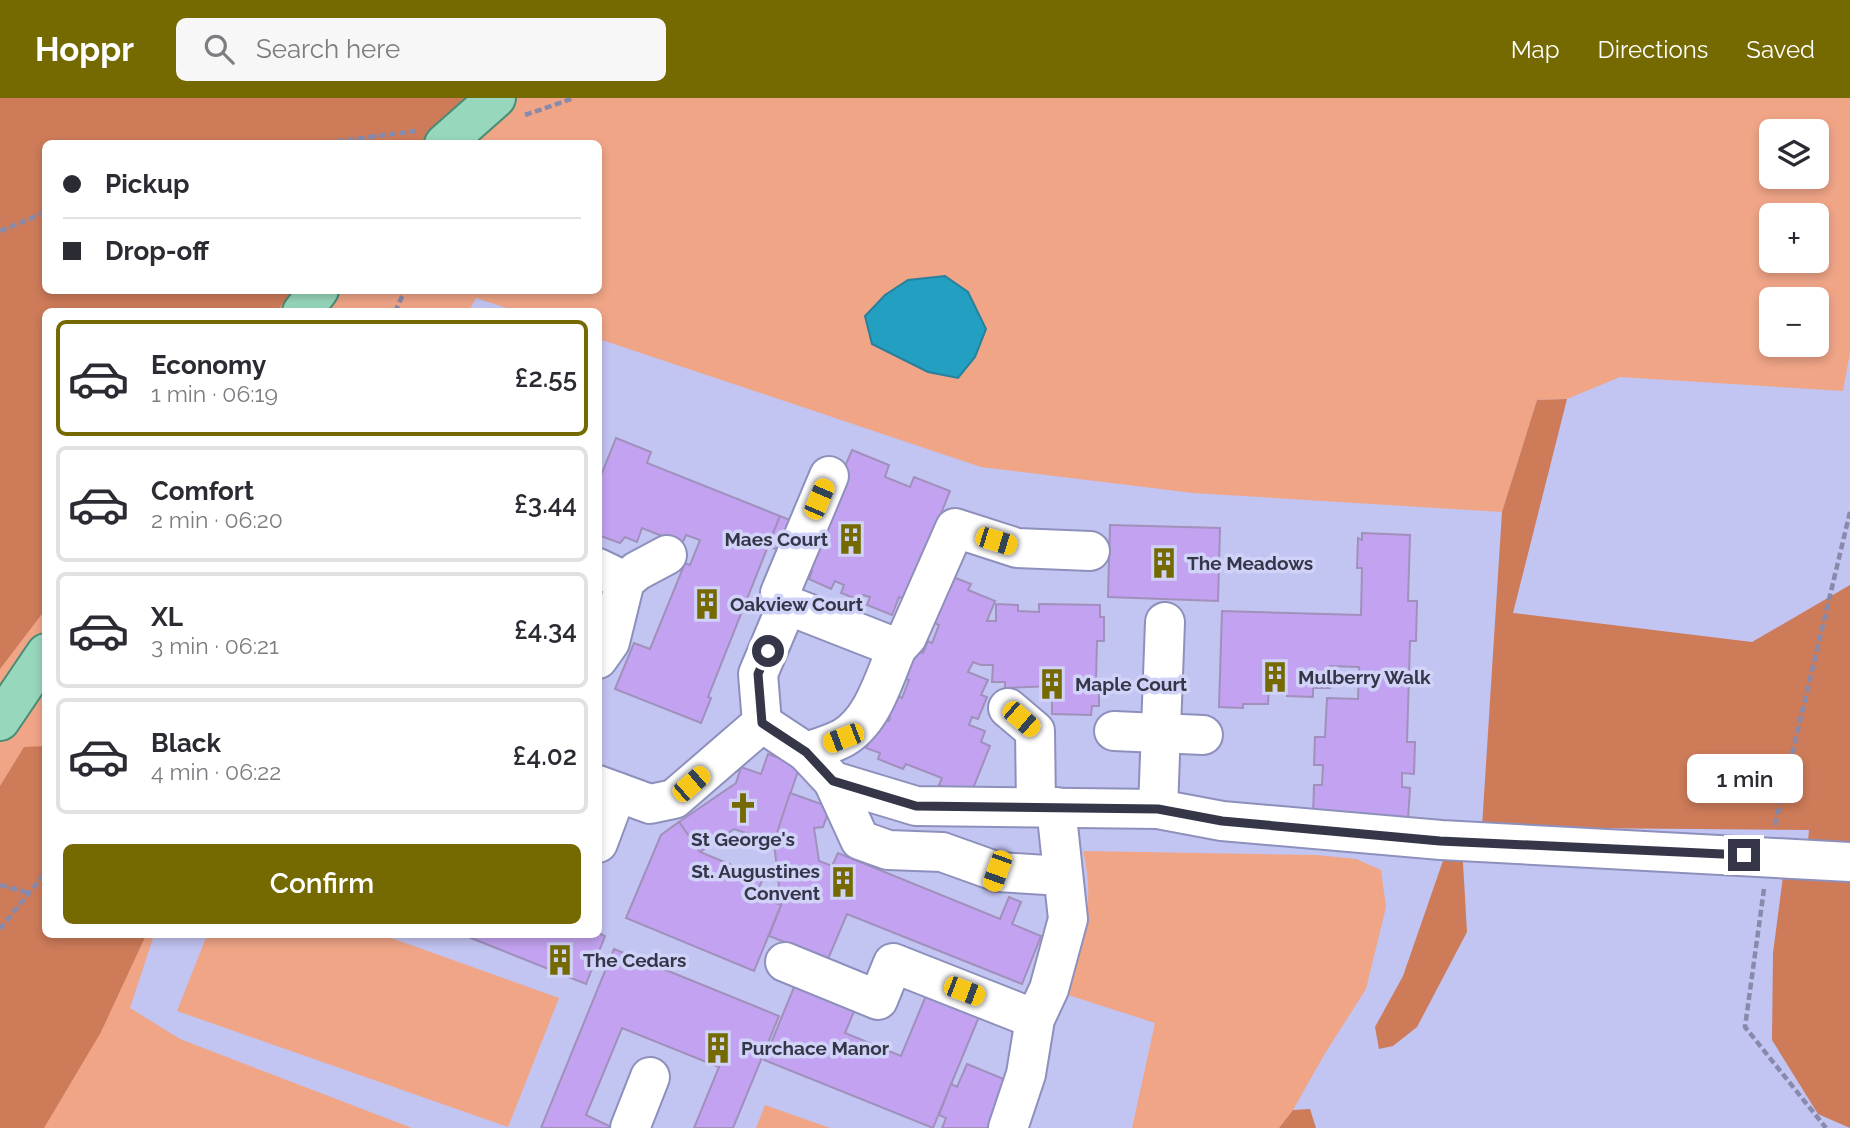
<!DOCTYPE html>
<meta charset="utf-8">
<style>
:root{--surface:#fff;--page:#f7f7f7;--text:#2b2b33;--muted:#7c7c81;--line:#e1e1e2;--accent:#746a01}
body{margin:0;font-family:Raleway,sans-serif;background:var(--page);color:var(--text);height:100vh;display:flex;flex-direction:column;font-size:26px;white-space:nowrap}
*{box-sizing:border-box;margin:0}
p{font-size:23px;color:var(--muted)}
.icon{flex:none;width:38px;height:38px;fill:none;stroke:currentColor;stroke-width:2;stroke-linecap:round;stroke-linejoin:round}
.map{position:relative;flex:1;overflow:hidden}
.side{position:absolute;left:42px;top:210px;width:560px;height:630px;display:flex;flex-direction:column;background:var(--surface);border-radius:10px;box-shadow:0 4px 10px #0003}
.side>*{flex:none}
.guide{position:absolute;left:42px;top:42px;width:560px;height:154px;border-radius:10px;box-shadow:0 4px 10px #0003;display:grid;align-content:center;height:154px;padding:0 21px;background:var(--surface)}
.fabs{position:absolute;left:1759px;top:21px;display:grid;gap:14px}
.fabs a{display:grid;place-items:center;width:70px;height:70px;border-radius:10px;background:var(--surface);box-shadow:0 4px 10px #0003;font-size:35px}
.end{position:absolute;width:32px;height:32px;margin:-16px;border:9px solid #353648;background:#fff;box-shadow:0 0 0 4px #fff}
.from{border-radius:50%}
.bubble{position:absolute;height:49px;border-radius:10px;background:var(--surface);box-shadow:0 4px 10px #0003;font-size:23px;font-weight:600;line-height:49px;text-align:center}
.car{position:absolute;width:21px;height:42px;margin:-21px -10px;border-radius:9px;box-shadow:0 0 5px 2px #0007;background:linear-gradient(#f5c518 24%,#345 0 40%,#f5c518 0 76%,#345 0 86%,#f5c518 0)}
.guide b{display:flex;align-items:center;gap:24px;height:66px;font-size:26px}
.guide b+b{border-top:2px solid var(--line)}
.guide i{width:18px;height:18px;background:var(--text)}
ul{padding:12px 0 0;list-style:none}
li{display:flex;align-items:center;gap:21px;height:116px;margin:0 14px 10px;padding:0 7px;border:4px solid var(--line);border-radius:10px}
li div{flex:1}
li b{display:block;font-size:26px}
li em{font-style:normal;font-weight:600}
li.active{border-color:var(--accent)}
li>.icon{width:63px;height:63px;stroke-width:1.5}
.button{display:flex;gap:14px;margin-top:auto;padding:14px 21px}
.button a{flex:1;height:80px;border-radius:10px;background:var(--accent);color:#fff;font-size:28px;font-weight:600;line-height:80px;text-align:center}
header{display:flex;align-items:center;gap:42px;box-sizing:border-box;height:98px;padding:0 35px;background:var(--accent);color:#fff}
header strong{font-size:33px}
nav{display:flex;gap:38px;margin-inline-start:auto;font-size:24px}
.search{width:490px;height:63px;background:var(--page);display:flex;align-items:center;gap:18px;box-sizing:border-box;padding:0 24px;border-radius:10px;color:var(--muted);font-size:26px}
.map>svg:first-child{display:block}
</style>
<header>
<strong>Hoppr</strong>
<div class="search"><svg class="icon" aria-label="search" viewBox="0 0 24 24"><circle cx="10" cy="10" r="6"/><path d="M15 15l6 6"/></svg>Search here</div>
<nav><a>Map</a><a>Directions</a><a>Saved</a></nav>
</header>
<div class="map">
<svg width="1850" height="1030" viewBox="0 0 1850 1030">
<rect width="100%" height="100%" fill="#c2c4f2"/>
<g fill="#f0a587" fill-rule="evenodd">
<path d="M0,0H1850V255L1843,293L1620,279L1567,301L1537,302L1502,414L1193,395L981,369L599,241L598,214L516,213L476,200L468,214H46V836L154,837L130,910L180,941L412,1030H0ZM1771,33H1816V79H1771ZM46,46H598V192H46ZM1771,117H1816V163H1771ZM1771,201H1816V247H1771Z"/>
<path d="M1083,753L1317,757L1356,761L1381,772L1386,809L1366,891L1324,957L1293,1012L1279,1030H1132L1155,925L1059,894C1084,845 1096,808 1083,753Z"/>
<polygon points="207,837 383,837 559,900 508,1029 177,913"/>
<polygon points="765,1007 830,1030 756,1030"/>
</g>
<g fill="#cd7b59">
<polygon points="0,0 486,0 439,45 46,46 46,192 293,193 277,213 46,214 45,512 0,571"/>
<polygon points="1567,301 1513,515 1752,544 1850,487 1850,1030 1818,1016 1772,942 1773,855 1784,771 1806,765 1809,732 1482,729 1502,414 1537,302"/>
<polygon points="45,648 46,836 146,837 101,934 44,1030 0,1030 0,688 24,649"/>
<polygon points="1462,748 1467,834 1417,929 1393,948 1379,951 1375,929 1403,878 1445,757"/>
<polygon points="1310,1011 1316,1030 1279,1030 1293,1012"/>
</g>
<polygon fill="#239fc2" stroke="#28809d" stroke-width="2" points="945,178 968,194 986,231 975,259 958,280 928,274 872,246 865,218 885,197 908,182"/>
<g fill="#c3a3f1" stroke="#a090bb" stroke-width="2">
<polygon points="616,340 651,354 647,365 780,418 708,599 711,600 701,625 615,591 634,545 650,551 685,465 690,467 700,442 686,437 682,446 642,430 637,444 625,439 620,445 598,437 598,385"/>
<polygon points="852,352 889,367 885,379 910,389 914,379 950,393 918,473 934,513 899,499 892,517 867,507 870,499 863,497 861,503 841,495 844,487 835,483 831,491 809,481 812,473 802,469 805,463 768,448 780,418 818,433"/>
<polygon points="1110,427 1220,430 1218,503 1108,499"/>
<polygon points="1362,435 1410,437 1408,503 1417,503 1416,543 1410,543 1407,644 1415,644 1414,676 1402,675 1402,689 1410,690 1408,722 1313,719 1314,687 1322,687 1323,667 1314,667 1315,639 1325,639 1327,600 1358,601 1359,569 1330,568 1330,590 1313,590 1313,599 1287,598 1287,590 1269,590 1268,606 1243,606 1243,610 1219,609 1222,513 1361,517 1362,470 1357,470 1358,440 1362,442"/>
<polygon points="948,477 971,486 968,492 995,503 987,523 996,523 996,506 1018,507 1018,513 1039,514 1039,506 1100,507 1100,519 1104,519 1104,543 1097,543 1096,582 1099,582 1099,608 1092,608 1091,617 1052,616 1052,588 1005,590 1005,584 992,584 993,567 981,567 973,564 968,574 988,582 981,597 987,599 978,621 972,619 969,627 985,633 981,644 990,648 972,693 963,696 939,687 942,680 906,666 903,671 878,661 880,655 866,650 879,619 889,623 890,620 884,618 892,596 902,600 909,582 902,580 913,552 923,555 928,543 932,545 939,527 930,523"/>
<polygon points="768,656 800,667 774,744 734,731 700,754 679,724 736,685 741,669 761,676"/>
<polygon points="790,695 830,709 823,729 814,730 819,763 832,768 838,755 1000,821 1009,799 1021,804 1012,826 1041,838 1022,886 847,816 828,861 769,838 781,807 774,744"/>
<polygon points="679,724 700,754 763,780 756,797 781,807 754,873 626,820 661,737"/>
<polygon points="598,835 605,838 586,886 461,836"/>
<polygon points="614,851 779,918 733,1030 694,1030 719,969 622,930 586,1017 613,1030 541,1030"/>
<polygon points="797,882 857,906 845,935 901,958 930,888 983,909 933,1030 764,962"/>
<polygon points="967,966 1011,984 991,1030 942,1030 946,1020 939,1017 951,986 957,989"/>
</g>
<g fill="none" stroke-linecap="round" stroke-linejoin="round">
<defs>
<g id="minor">
<polyline points="598,470 625,483 637,473 667,457"/>
<polyline points="787,507 780,495 829,378"/>
<polyline points="897,550 907,539 955,430 1017,450 1090,453"/>
<polyline points="598,561 610,544 625,483"/>
<polyline points="1008,610 1035,633 1036,709"/>
<polyline points="762,625 806,654 833,683 916,708 1158,711 1222,723 1441,742 1850,764"/>
<polyline points="1114,633 1203,637"/>
<polyline points="833,683 860,742 888,752 942,754 998,774 1063,778"/>
<path d="M598,687L650,706L674,701L762,625L758,576L787,507L897,550C884,580 873,623 843,640C832,646 818,650 806,654"/>
<polyline points="1158,711 1165,524"/>
<polyline points="598,745 617,694"/>
<polyline points="785,864 878,902 893,865 1035,921"/>
<polyline points="630,1030 650,979"/>
<polyline points="1008,1030 1026,976 1035,921 1049,891 1068,821 1056,709"/>
</g>
<g id="major">
<polyline points="444,46 496,0"/>
<polyline points="302,214 319,192"/>
<polyline points="0,623 46,555"/>
</g>
</defs>
<use href="#minor" stroke="#8e90bc" stroke-width="42"/>
<use href="#major" stroke="#478d76" stroke-width="42"/>
<g stroke="#888aac" stroke-width="4.5" stroke-dasharray="7 3.5" stroke-linecap="butt">
<polyline points="525,17 574,0"/>
<polyline points="316,46 416,33"/>
<polyline points="0,133 46,114"/>
<polyline points="395,214 405,192"/>
<polyline points="1775,727 1850,414"/>
<polyline points="0,787 29,795"/>
<polyline points="1764,791 1745,929 1826,1030"/>
<polyline points="0,831 46,774"/>
</g>
<use href="#minor" stroke="#fff" stroke-width="38"/>
<use href="#major" stroke="#97d7bb" stroke-width="38"/>
</g>
<g fill="none" stroke-linecap="round" stroke-linejoin="round">
<polyline stroke="#353648" stroke-width="9" points="768,553 758,576 762,625 806,654 833,683 916,708 1158,711 1222,723 1440,743 1744,757"/>
</g>
<defs>
<symbol id="building-bare" viewBox="-9 -9 18 18"><path d="M-4-6H4V6H1V3H-1V6H-4ZM-2.5-4.3h1.7v1.8h-1.7ZM.8-4.3h1.7v1.8H.8ZM-2.5-1h1.7V.8h-1.7ZM.8-1h1.7V.8H.8Z" fill="#746a01" stroke="#d0d2f8" stroke-width="2.5" paint-order="stroke"/></symbol>
<symbol id="church-bare" viewBox="-9 -9 18 18"><path d="M-1.2-6h2.4v3.5h3.3v2.4h-3.3V6h-2.4V-.1h-3.3v-2.4h3.3Z" fill="#746a01" stroke="#d0d2f8" stroke-width="2.5" paint-order="stroke"/></symbol>
</defs>
<g fill-rule="evenodd">
<use href="#building-bare" x="829" y="419" width="44" height="44"/>
<use href="#building-bare" x="1142" y="443" width="44" height="44"/>
<use href="#building-bare" x="685" y="484" width="44" height="44"/>
<use href="#building-bare" x="1253" y="557" width="44" height="44"/>
<use href="#building-bare" x="1030" y="564" width="44" height="44"/>
<use href="#church-bare" x="721" y="688" width="44" height="44"/>
<use href="#building-bare" x="821" y="762" width="44" height="44"/>
<use href="#building-bare" x="538" y="840" width="44" height="44"/>
<use href="#building-bare" x="696" y="928" width="44" height="44"/>
</g>
<g text-anchor="middle" stroke-width="7" stroke-linejoin="round" paint-order="stroke">
<g font-size="19" font-weight="bold" fill="#353648" stroke="#d0d2f8" text-anchor="start">
<text x="828" y="448" text-anchor="end">Maes Court</text>
<text x="1187" y="472">The Meadows</text>
<text x="730" y="513">Oakview Court</text>
<text x="1298" y="586">Mulberry Walk</text>
<text x="1075" y="593">Maple Court</text>
<text x="743" y="748" text-anchor="middle">St George's</text>
<text x="820" y="780" text-anchor="end">St. Augustines<tspan x="820" dy="22">Convent</tspan></text>
<text x="583" y="869">The Cedars</text>
<text x="741" y="957">Purchace Manor</text>
</g>
</g>
</svg>
<div class="fabs">
<a><svg class="icon" aria-label="layers" viewBox="0 0 24 24"><path d="M12 4l9 5-9 5-9-5zM3 14l9 5 9-5"/></svg></a>
<a>+</a>
<a>−</a>
</div>
<i class="end from" style="left:768px;top:553px"></i>
<i class="end" style="left:1744px;top:757px"></i>
<div class="bubble" style="left:1687px;top:656px;width:116px">1 min</div>
<i class="car" style="left:819px;top:401px;rotate:23deg"></i>
<i class="car" style="left:996px;top:443px;rotate:107deg"></i>
<i class="car" style="left:1021px;top:621px;rotate:131deg"></i>
<i class="car" style="left:843px;top:640px;rotate:249deg"></i>
<i class="car" style="left:691px;top:686px;rotate:49deg"></i>
<i class="car" style="left:997px;top:773px;rotate:200deg"></i>
<i class="car" style="left:964px;top:893px;rotate:111deg"></i>
<div class="guide">
<b><i class="from"></i>Pickup</b>
<b><i></i>Drop-off</b>
</div>
<section class="side">
<ul>
<li class="active"><svg class="icon" aria-label="car" viewBox="0 0 24 24"><path d="M5 17H2v-5l4-1 3-4h7l3 4 3 1v5h-3M9 17h6M6 11h13"/><circle cx="7" cy="17" r="2"/><circle cx="17" cy="17" r="2"/></svg><div><b>Economy</b><p>1 min · 06:19</p></div><em>£2.55</em></li>
<li><svg class="icon" aria-label="car" viewBox="0 0 24 24"><path d="M5 17H2v-5l4-1 3-4h7l3 4 3 1v5h-3M9 17h6M6 11h13"/><circle cx="7" cy="17" r="2"/><circle cx="17" cy="17" r="2"/></svg><div><b>Comfort</b><p>2 min · 06:20</p></div><em>£3.44</em></li>
<li><svg class="icon" aria-label="car" viewBox="0 0 24 24"><path d="M5 17H2v-5l4-1 3-4h7l3 4 3 1v5h-3M9 17h6M6 11h13"/><circle cx="7" cy="17" r="2"/><circle cx="17" cy="17" r="2"/></svg><div><b>XL</b><p>3 min · 06:21</p></div><em>£4.34</em></li>
<li><svg class="icon" aria-label="car" viewBox="0 0 24 24"><path d="M5 17H2v-5l4-1 3-4h7l3 4 3 1v5h-3M9 17h6M6 11h13"/><circle cx="7" cy="17" r="2"/><circle cx="17" cy="17" r="2"/></svg><div><b>Black</b><p>4 min · 06:22</p></div><em>£4.02</em></li>
</ul>
<div class="button"><a>Confirm</a></div>
</section>
</div>
